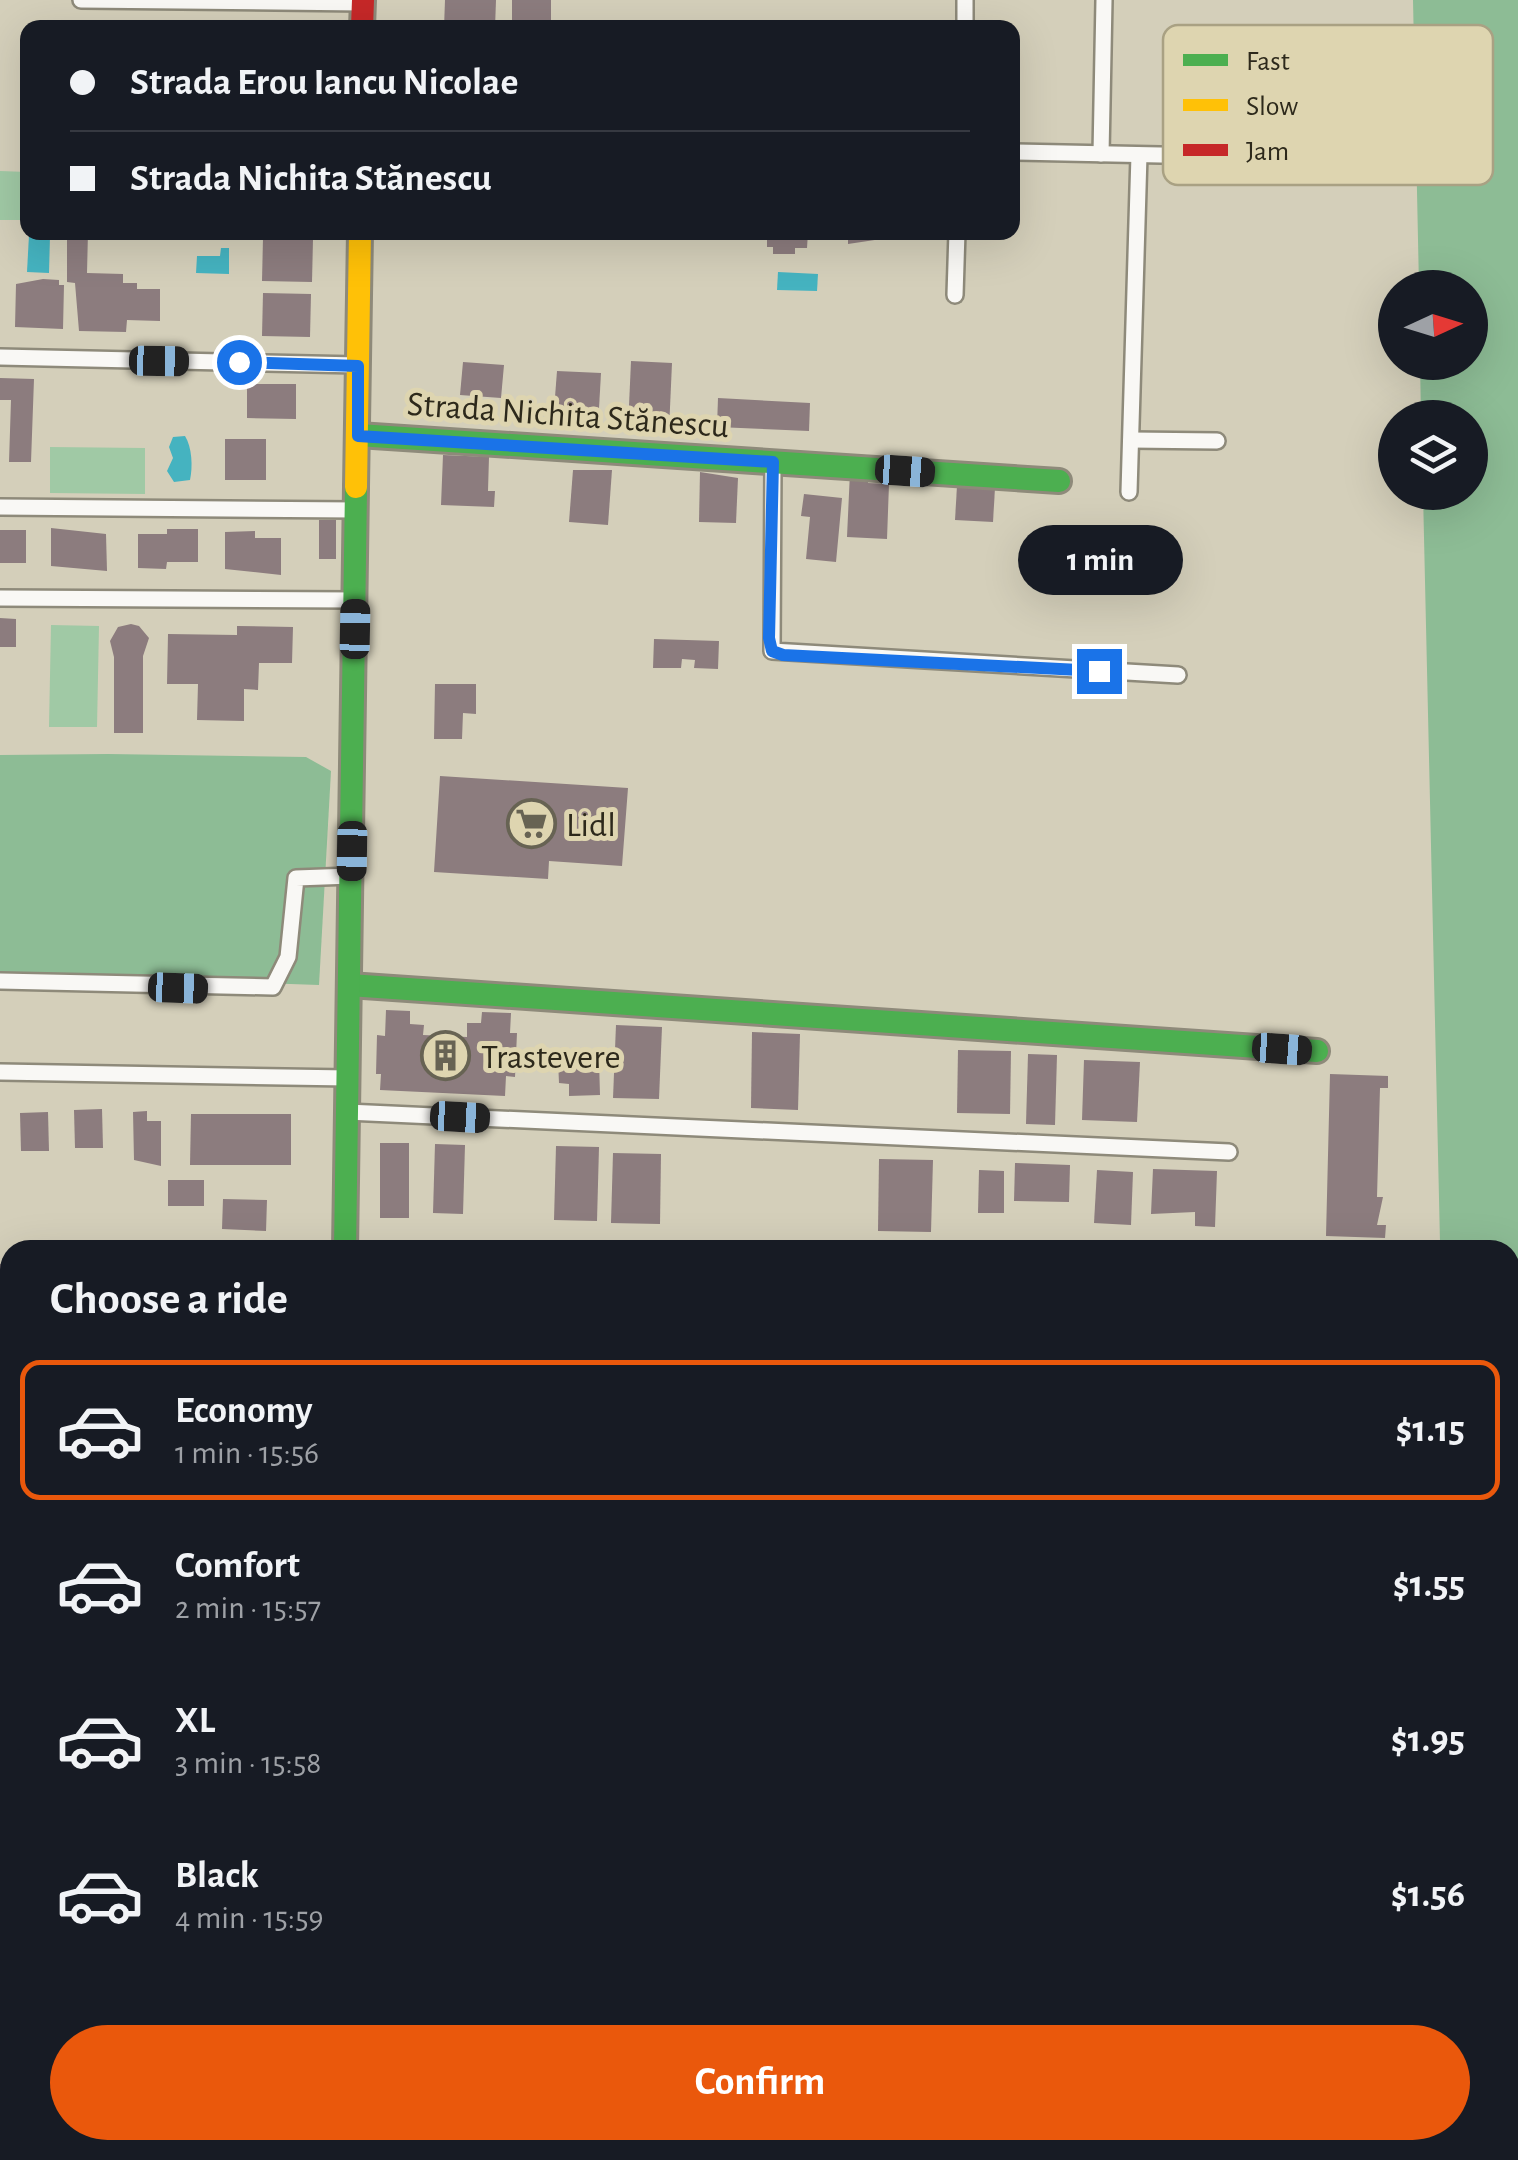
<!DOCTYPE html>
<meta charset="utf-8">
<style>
:root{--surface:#171b24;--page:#242831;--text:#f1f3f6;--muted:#9ea1a6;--line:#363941;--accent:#ea580c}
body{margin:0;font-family:"Alegreya Sans",sans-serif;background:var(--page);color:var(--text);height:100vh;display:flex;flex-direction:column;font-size:38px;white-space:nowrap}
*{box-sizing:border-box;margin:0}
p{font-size:32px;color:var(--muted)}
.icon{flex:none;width:55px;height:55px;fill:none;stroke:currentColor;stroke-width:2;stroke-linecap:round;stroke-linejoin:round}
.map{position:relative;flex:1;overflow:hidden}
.drawer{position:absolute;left:0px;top:1240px;width:1520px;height:920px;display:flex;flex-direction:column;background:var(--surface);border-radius:30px 30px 0 0;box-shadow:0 10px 40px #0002}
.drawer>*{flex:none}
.hud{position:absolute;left:20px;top:20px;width:1000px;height:220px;border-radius:20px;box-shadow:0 10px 40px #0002;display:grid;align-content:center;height:220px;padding:0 50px;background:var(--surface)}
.needle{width:65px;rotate:86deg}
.tools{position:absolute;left:1378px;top:270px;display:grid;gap:20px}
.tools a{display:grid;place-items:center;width:110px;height:110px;border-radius:50%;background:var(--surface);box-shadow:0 10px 40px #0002;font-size:50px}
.end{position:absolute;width:45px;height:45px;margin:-22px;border:12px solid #1a73e8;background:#fff;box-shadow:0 0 0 5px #fff}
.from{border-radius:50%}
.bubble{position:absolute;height:70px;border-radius:35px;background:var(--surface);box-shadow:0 10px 40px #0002;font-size:32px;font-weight:700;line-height:70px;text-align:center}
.car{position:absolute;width:30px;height:60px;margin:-30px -15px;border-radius:12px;box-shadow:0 0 8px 2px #0007;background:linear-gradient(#222 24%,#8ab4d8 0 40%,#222 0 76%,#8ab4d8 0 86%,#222 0)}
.hud b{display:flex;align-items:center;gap:35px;height:95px;font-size:38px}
.hud b+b{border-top:2px solid var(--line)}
.hud i{width:25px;height:25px;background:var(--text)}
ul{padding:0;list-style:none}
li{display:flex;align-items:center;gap:30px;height:140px;margin:0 20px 15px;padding:0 30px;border:5px solid transparent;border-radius:20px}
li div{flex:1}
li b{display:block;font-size:38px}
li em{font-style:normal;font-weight:700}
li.active{border-color:var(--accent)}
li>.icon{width:90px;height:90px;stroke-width:1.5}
h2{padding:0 50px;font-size:45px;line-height:120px}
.button{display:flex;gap:20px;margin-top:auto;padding:20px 50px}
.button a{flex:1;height:115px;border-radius:60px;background:var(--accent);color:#fff;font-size:40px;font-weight:700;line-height:115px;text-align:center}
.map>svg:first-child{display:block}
</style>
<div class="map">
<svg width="1518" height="2160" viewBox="0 0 1518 2160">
<rect width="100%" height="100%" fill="#d4cfba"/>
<g fill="#a0c9a5">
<polygon points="0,171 27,172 27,220 0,220"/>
<polygon points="50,447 145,448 145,494 50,493"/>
<polygon points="51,625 99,626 97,727 49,727"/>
</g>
<g fill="#8dbc95">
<polygon points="1413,0 1518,0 1518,1714 1510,1665 1510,1250 1441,1250 1440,1242 1423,493 1470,492 1470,418 1421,417 1420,363 1470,362 1470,288 1419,287"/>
<polygon points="108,754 306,757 331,771 319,985 0,974 0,755"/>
</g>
<g fill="#45b3c0">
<polygon points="29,235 50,236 49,273 27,272"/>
<polygon points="221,248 229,248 229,274 196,273 197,256 220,256"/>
<polygon points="778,272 818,274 817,291 777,290"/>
<path d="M185,436C192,447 193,467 190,480L174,482L167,471L173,458L169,447L173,437Z"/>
</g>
<g fill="#8c7c7e">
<polygon points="445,0 496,0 495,28 444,28"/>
<polygon points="512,0 551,0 551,26 512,28"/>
<polygon points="67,232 88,232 87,273 123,274 123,283 137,283 137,289 160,289 160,321 127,320 126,332 79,331 75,283 67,282"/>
<polygon points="767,232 808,232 807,248 795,248 795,254 773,254 773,247 767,247"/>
<polygon points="848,232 888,232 888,238 848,244"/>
<polygon points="263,238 313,239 312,282 262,281"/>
<polygon points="43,279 59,280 59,285 64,285 63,329 15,327 16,284"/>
<polygon points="263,293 311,294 310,337 262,336"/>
<polygon points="631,361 672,363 669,430 628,428"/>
<polygon points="463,362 504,365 501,398 460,395"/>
<polygon points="557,371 601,373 598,426 553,423"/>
<polygon points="0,378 34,379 31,462 9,462 11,400 0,400"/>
<polygon points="247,384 296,384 296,419 247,418"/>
<polygon points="718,398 810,403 809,431 717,427"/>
<rect x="225" y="439" width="41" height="41"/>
<polygon points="443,455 489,457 488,491 495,491 494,507 441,505"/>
<polygon points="573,470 612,470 608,525 569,522"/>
<polygon points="700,472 738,478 736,523 699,522"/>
<polygon points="850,472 869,473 868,483 889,484 887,539 847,537"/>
<polygon points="957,486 995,488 993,522 955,520"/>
<polygon points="804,494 842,498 836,562 806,559 810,517 801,516"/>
<rect x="319" y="520" width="17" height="39"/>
<polygon points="51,528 106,534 107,571 51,566"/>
<polygon points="167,529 198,529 198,562 167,562 166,569 138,568 138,534 167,534"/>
<rect x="0" y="530" width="26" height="33"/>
<polygon points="255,531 255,538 281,538 281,575 225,569 225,532"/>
<polygon points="0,618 16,619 16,647 0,647"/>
<polygon points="131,624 139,626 149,638 143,656 143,733 114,733 114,657 110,641 118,627"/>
<polygon points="237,626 293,627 292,663 259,663 258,690 244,689 244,721 197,720 198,684 167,684 168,634 237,635"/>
<polygon points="654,639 719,641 718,669 694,668 695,660 682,659 681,668 653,668"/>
<polygon points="435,684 476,684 476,714 463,713 462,739 434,739"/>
<polygon points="440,776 628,788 622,866 549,861 548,879 434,872"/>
<polygon points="386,1010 410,1011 410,1024 424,1025 423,1035 467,1037 467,1023 481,1023 482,1012 511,1013 510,1033 517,1033 515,1077 506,1076 505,1096 380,1090 381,1074 376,1074 377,1035 385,1036"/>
<polygon points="616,1025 662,1027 659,1099 613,1098"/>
<polygon points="752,1032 800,1034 798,1110 751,1108"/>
<polygon points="958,1050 1011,1051 1010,1114 957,1113"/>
<polygon points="1028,1054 1057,1055 1055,1125 1026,1124"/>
<polygon points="558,1060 599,1060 600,1095 569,1096 569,1084 559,1083"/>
<polygon points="1084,1060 1140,1062 1137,1122 1082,1120"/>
<polygon points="1330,1074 1388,1076 1388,1088 1380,1088 1377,1197 1383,1197 1377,1225 1386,1225 1385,1238 1326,1236"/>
<polygon points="102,1109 103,1148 75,1148 74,1110"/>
<polygon points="147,1111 147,1121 161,1121 161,1166 134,1160 133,1112"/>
<polygon points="48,1112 49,1151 21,1151 20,1113"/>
<polygon points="191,1114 291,1114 291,1165 190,1165"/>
<rect x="380" y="1143" width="29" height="75"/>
<polygon points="435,1144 465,1145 463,1214 433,1213"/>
<polygon points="556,1146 599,1147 597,1221 554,1220"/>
<polygon points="613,1153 661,1154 660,1224 611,1223"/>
<polygon points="879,1159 933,1160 931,1232 878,1231"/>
<polygon points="1015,1163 1070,1165 1069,1202 1014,1201"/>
<polygon points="1153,1169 1217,1171 1215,1227 1195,1226 1195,1212 1151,1214"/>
<polygon points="979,1170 1004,1171 1004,1213 978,1213"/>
<polygon points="1097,1170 1133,1172 1131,1225 1094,1223"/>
<rect x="168" y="1180" width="36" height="26"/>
<polygon points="223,1199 267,1200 266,1231 222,1229"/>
<rect x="0" y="1264" width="10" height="36"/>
<rect x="0" y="1335" width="10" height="37"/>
<rect x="0" y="1531" width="10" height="55"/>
<rect x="0" y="1617" width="10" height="56"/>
<rect x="0" y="1703" width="10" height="65"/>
<rect x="0" y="1779" width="10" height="58"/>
<polygon points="1518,1848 1518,1911 1510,1911 1510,1849"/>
<rect x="1510" y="2025" width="8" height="41"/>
<polygon points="0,2118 10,2118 10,2150 17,2150 17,2157 0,2157"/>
<rect x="45" y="2150" width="29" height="8"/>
<polygon points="177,2150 207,2150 206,2159 177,2158"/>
<rect x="222" y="2150" width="45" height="10"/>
</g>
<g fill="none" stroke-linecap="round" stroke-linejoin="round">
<defs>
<g id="street">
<polyline points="81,0 363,3"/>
<polyline points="965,28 965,0"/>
<polyline points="1012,152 1209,156"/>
<polyline points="1101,154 1104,0"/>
<polyline points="955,295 957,232"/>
<polyline points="0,357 358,365"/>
<polyline points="1131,440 1217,441"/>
<polyline points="773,462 772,651 1178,675"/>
<polyline points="1129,492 1139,155"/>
<polyline points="0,507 356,510"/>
<polyline points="0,598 355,600"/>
<polyline points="0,981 273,987 288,957 296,878 351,876"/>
<polyline points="0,1072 348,1078"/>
<polyline points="347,1112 1229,1152"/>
<polyline points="0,1315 10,1315"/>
<polyline points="0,1459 10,1459"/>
<polyline points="0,1604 10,1604"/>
<polyline points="1510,1818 1513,1818"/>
<polyline points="0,1859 10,1859"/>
<polyline points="1510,2082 1518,2082"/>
<polyline points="1126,2160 1126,2150"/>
</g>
<g id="fast">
<polyline points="358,435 1059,481"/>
<polyline points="349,985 1317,1051"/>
<polyline points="345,1250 356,487"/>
<polyline points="330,2150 330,2160"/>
</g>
<polyline id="slow" points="356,487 360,232"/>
<polyline id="jam" points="362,28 363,0"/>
</defs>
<use href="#street" stroke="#8e8a7a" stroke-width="20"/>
<use href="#fast" stroke="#8e8a7a" stroke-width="28"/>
<use href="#slow" stroke="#8e8a7a" stroke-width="28"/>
<use href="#jam" stroke="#8e8a7a" stroke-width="28"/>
<use href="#street" stroke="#f9f8f5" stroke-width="15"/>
<use href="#fast" stroke="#4caf50" stroke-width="22"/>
<use href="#slow" stroke="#ffc107" stroke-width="22"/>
<use href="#jam" stroke="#c62828" stroke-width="22"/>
</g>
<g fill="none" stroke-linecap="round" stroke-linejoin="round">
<polyline stroke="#1a73e8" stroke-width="12" points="239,362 358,366 358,436 773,462 769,638 772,651 783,655 1099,671"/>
</g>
<defs>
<symbol id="supermarket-ring" viewBox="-11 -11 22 22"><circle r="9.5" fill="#ded5b0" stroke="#676353" stroke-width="1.5"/><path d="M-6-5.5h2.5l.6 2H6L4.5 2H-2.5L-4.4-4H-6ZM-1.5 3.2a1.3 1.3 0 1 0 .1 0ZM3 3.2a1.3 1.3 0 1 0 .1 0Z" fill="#676353"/></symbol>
<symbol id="building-ring" viewBox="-11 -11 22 22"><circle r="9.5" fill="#ded5b0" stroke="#676353" stroke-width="1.5"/><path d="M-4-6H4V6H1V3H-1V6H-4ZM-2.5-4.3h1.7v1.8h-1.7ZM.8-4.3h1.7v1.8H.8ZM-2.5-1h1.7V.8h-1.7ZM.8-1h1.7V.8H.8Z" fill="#676353"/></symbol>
</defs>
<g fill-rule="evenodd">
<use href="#supermarket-ring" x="504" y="796" width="55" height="55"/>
<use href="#building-ring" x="418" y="1028" width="55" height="55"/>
</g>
<g text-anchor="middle" stroke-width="10" stroke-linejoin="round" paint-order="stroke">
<g font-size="35" fill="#2d291b" stroke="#ded5b0">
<text transform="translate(568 414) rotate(4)" y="12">Strada Nichita Stănescu</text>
</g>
<g font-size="35" fill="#2d291b" stroke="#ded5b0" text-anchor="start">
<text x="566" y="836">Lidl</text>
<text x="481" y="1068">Trastevere</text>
</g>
</g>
<rect x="1163" y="25" width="330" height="160" rx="15" fill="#ded5b0" stroke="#a9a183" stroke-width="2.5"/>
<rect x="1183" y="54" width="45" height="12" fill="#4caf50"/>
<rect x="1183" y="99" width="45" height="12" fill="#ffc107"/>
<rect x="1183" y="144" width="45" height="12" fill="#c62828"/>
<g font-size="28" fill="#2d291b">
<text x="1246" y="70">Fast</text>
<text x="1246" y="115">Slow</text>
<text x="1246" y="160">Jam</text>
</g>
</svg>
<div class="tools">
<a><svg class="needle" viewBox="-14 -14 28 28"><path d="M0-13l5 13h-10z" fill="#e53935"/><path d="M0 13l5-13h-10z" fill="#9ea1a6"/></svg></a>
<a><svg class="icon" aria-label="layers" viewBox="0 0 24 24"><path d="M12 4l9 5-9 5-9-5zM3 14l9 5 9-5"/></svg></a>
</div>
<i class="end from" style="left:239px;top:362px"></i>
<i class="end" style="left:1099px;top:671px"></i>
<div class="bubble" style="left:1018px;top:525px;width:165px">1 min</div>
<i class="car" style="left:159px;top:361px;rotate:91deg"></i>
<i class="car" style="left:905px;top:471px;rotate:94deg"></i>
<i class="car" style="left:355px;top:629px;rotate:1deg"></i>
<i class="car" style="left:352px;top:851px;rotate:181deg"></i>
<i class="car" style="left:178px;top:988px;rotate:92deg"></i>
<i class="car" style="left:1282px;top:1049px;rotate:94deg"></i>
<i class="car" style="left:460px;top:1117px;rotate:93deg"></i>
<div class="hud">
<b><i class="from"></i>Strada Erou Iancu Nicolae</b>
<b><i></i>Strada Nichita Stănescu</b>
</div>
<section class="drawer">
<h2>Choose a ride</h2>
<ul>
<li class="active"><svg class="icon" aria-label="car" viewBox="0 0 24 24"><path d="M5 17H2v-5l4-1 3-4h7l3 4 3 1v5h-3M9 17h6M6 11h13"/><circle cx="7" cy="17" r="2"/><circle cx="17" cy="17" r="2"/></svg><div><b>Economy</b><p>1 min · 15:56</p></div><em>$1.15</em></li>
<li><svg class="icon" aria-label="car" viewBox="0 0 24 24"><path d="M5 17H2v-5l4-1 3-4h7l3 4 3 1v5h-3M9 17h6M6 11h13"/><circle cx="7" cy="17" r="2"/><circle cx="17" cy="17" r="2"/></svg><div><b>Comfort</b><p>2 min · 15:57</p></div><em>$1.55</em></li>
<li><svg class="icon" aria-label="car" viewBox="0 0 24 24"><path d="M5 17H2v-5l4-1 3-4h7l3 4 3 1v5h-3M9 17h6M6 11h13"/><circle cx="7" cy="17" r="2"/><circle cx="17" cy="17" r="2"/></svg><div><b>XL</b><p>3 min · 15:58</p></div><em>$1.95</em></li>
<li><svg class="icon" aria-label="car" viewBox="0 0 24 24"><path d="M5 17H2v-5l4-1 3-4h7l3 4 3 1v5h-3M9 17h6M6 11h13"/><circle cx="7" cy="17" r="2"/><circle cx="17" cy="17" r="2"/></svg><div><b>Black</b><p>4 min · 15:59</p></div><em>$1.56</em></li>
</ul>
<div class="button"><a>Confirm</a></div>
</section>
</div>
